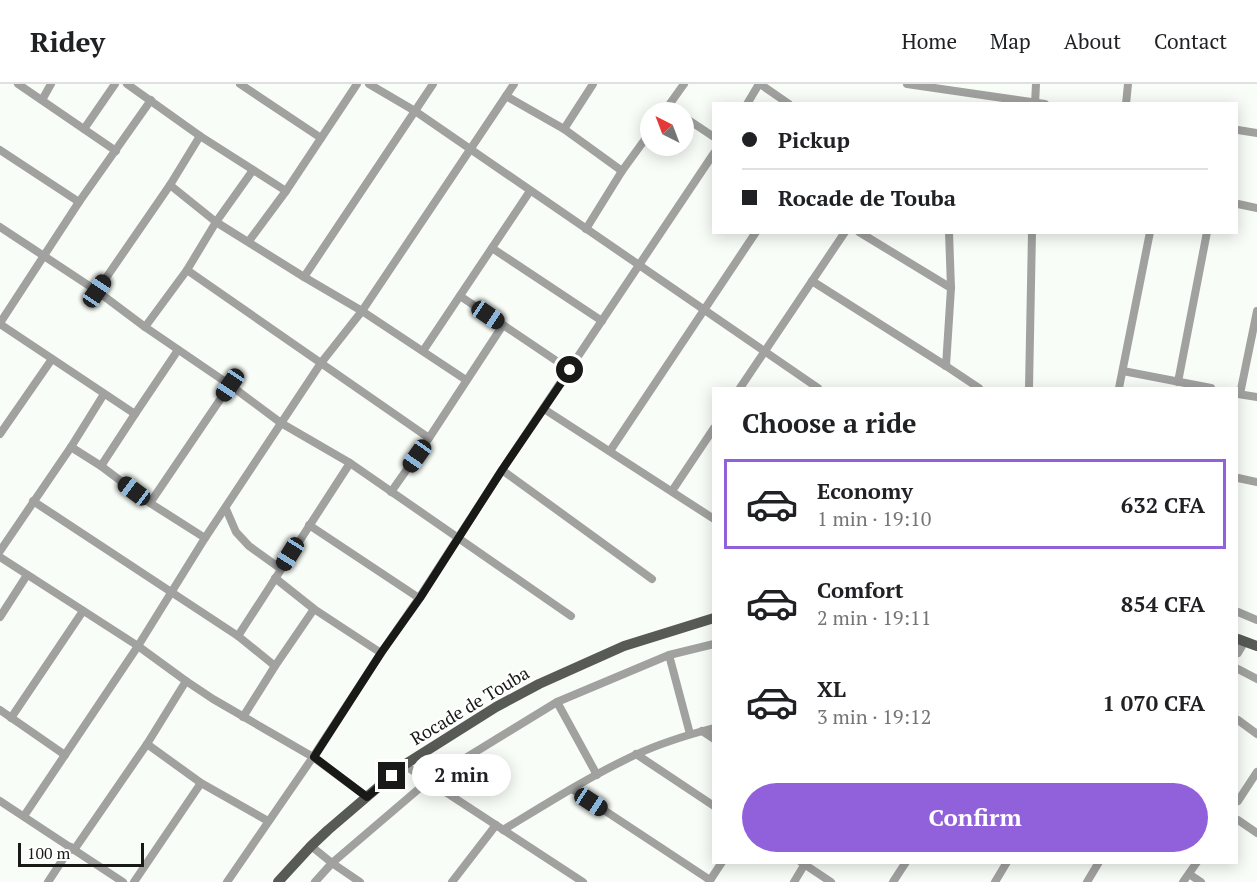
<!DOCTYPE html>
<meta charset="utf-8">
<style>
:root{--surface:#fff;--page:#f6f6f6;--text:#202124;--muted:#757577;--line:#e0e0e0;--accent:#9061db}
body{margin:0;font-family:"PT Serif",serif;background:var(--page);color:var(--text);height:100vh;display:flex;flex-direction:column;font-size:22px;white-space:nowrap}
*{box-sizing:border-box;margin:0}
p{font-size:20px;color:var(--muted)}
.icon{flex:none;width:33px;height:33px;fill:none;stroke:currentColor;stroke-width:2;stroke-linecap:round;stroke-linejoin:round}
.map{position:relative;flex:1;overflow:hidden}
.details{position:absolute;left:712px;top:303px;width:526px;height:477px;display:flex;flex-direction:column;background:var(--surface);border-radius:0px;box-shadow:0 3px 15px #0003}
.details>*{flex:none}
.hud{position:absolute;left:712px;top:18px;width:526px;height:132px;border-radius:0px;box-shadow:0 3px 15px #0003;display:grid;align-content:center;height:132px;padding:0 30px;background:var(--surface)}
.needle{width:39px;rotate:318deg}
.tools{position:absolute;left:640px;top:18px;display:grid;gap:12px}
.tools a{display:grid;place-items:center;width:54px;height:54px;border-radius:50%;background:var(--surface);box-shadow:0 3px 15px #0003;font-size:30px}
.scale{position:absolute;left:18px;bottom:15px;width:126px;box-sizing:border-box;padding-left:6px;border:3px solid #191a18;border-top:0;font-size:16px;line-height:21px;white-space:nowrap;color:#191a18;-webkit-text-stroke:4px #fff;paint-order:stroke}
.end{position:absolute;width:27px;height:27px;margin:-14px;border:8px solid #191a18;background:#fff;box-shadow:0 0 0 3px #fff}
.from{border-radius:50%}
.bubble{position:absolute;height:42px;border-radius:21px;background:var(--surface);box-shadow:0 3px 15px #0003;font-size:20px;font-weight:600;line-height:42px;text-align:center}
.car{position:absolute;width:18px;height:36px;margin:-18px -9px;border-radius:8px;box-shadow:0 0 4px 2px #0007;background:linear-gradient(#222 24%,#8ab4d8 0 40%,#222 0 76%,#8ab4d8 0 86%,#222 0)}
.hud b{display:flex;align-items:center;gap:21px;height:57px;font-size:22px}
.hud b+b{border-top:2px solid var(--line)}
.hud i{width:15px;height:15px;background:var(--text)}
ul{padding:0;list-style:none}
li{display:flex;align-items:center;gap:18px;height:90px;margin:0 12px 9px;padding:0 18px;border:3px solid transparent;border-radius:0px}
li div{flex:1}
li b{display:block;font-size:22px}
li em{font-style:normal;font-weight:600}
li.selected{border-color:var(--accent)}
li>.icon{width:54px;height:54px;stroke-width:1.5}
h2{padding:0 30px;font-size:27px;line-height:72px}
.cta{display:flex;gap:12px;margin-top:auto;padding:12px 30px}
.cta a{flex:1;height:69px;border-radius:36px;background:var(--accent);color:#fff;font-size:24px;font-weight:600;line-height:69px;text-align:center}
header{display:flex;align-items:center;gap:36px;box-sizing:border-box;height:84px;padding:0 30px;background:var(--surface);border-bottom:2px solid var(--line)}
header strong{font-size:28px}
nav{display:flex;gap:33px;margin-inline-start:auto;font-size:21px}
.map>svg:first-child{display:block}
</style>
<header>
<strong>Ridey</strong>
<nav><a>Home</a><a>Map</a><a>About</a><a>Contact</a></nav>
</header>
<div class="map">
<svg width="1257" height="798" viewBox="0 0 1257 798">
<rect width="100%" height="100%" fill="#f9fdf7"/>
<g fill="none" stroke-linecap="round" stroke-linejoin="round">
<g stroke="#a1a2a0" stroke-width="8">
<polyline points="18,0 116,67"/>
<polyline points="127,0 200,52 286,107"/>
<polyline points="240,0 321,54"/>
<polyline points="369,0 415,27 818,304"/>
<polyline points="760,0 789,20"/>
<polyline points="907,0 1045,20"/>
<polyline points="506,12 564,45 622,87"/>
<polyline points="42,16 51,0"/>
<polyline points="747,20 759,0"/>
<polyline points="1035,20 1036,0"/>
<polyline points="1126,20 1128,0"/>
<polyline points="669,22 678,28"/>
<polyline points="664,28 684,0"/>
<polyline points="684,33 714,53"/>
<polyline points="84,45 115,0"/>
<polyline points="564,45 593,0"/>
<polyline points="1238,46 1257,49"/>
<polyline points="0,66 79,118"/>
<polyline points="170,101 216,138 304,193 362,227 466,296"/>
<polyline points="1238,120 1257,124"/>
<polyline points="0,143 97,207 145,243 230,301 281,339 350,379 571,532"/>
<polyline points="586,145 622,87 651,47"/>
<polyline points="859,148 951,204"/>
<polyline points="249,157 286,107 357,0"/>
<polyline points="492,164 602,237"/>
<polyline points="187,186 429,354"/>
<polyline points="304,193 433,0"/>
<polyline points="812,197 946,282 979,304"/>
<polyline points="97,207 170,101 200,52"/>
<polyline points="460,212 570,286"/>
<polyline points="0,239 79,118 151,16"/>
<polyline points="0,240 135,330 178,266"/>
<polyline points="145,243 187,186 216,138 253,86"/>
<polyline points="423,267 530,107"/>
<polyline points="946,282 951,204 949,148"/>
<polyline points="1123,287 1211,304"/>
<polyline points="1178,298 1207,148"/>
<polyline points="740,304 845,148"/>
<polyline points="1029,304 1032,148"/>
<polyline points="1119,304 1150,148"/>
<polyline points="1238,310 1257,313"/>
<polyline points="1240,310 1257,227"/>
<polyline points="544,325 714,435"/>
<polyline points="0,350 52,275"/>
<polyline points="71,363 101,382 150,419 205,454"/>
<polyline points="610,367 756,148"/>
<polyline points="101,382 135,330"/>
<polyline points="502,386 652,495"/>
<polyline points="1238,394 1257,398"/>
<polyline points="672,407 714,344"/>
<polyline points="391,408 429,354 503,241"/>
<polyline points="33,417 238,552 275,582"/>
<polyline points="150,419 230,301"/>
<polyline points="226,425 236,448 249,462 281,485"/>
<polyline points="309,441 419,514"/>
<polyline points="0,467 71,363 104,310"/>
<polyline points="0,473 138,562 186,597 213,615 313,673 367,713"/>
<polyline points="275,494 314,525 381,569"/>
<polyline points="1238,528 1257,536"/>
<polyline points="0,533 27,491"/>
<polyline points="238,552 350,379"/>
<polyline points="1238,569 1245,557"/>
<polyline points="669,571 690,650"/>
<polyline points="1238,585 1257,595"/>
<polyline points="557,618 597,691"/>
<polyline points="0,626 65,671"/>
<polyline points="243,633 275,582 314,525"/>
<polyline points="11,634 83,527"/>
<polyline points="1238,636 1257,650"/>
<polyline points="702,647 714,655"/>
<polyline points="147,660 201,699 268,737"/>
<polyline points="636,670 714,722"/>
<polyline points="404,681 583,798"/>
<polyline points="572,705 710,796"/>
<polyline points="0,717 123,798"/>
<polyline points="1238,717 1257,688"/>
<polyline points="24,732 138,562 205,454 321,279 362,227 514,0"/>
<polyline points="1238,736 1257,749"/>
<path d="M503,746C546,720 590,692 635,671C661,659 687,651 714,644"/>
<polyline points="311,762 332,779 360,798"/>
<polyline points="74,766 147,660 186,597"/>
<polyline points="801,778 831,798"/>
<polyline points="1189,790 1201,798"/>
<polyline points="48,798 71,763"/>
<polyline points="134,798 201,699"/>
<polyline points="227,798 313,673 381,569 419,514 502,386 714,69"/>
<polyline points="315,798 332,779 428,697 557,618 669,571 714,560"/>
<polyline points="452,798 496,741"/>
<polyline points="709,798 722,778"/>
<polyline points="794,798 806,778"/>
<polyline points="893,798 906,778"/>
<polyline points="995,798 1007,778"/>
<polyline points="1087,798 1099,778"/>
<polyline points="1183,798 1197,778"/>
</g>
<g stroke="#585a56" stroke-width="10">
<polyline points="1238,555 1257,562"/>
<polyline points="278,798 311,762 328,746 404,681 496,623 539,600 624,562 714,534"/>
</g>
</g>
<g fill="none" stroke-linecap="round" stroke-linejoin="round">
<polyline stroke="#191a18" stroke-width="8" points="392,692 367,713 314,673 381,569 420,514 502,386 570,286"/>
</g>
<g text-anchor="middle" stroke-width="4.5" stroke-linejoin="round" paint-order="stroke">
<g font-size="18" fill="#191a18" stroke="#fff">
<text transform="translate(470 622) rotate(-31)" y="6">Rocade de Touba</text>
</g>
</g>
</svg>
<div class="tools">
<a><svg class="needle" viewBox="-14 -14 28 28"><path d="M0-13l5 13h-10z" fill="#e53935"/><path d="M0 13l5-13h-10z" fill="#757577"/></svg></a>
</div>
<div class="scale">100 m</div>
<i class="end from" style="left:570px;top:286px"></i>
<i class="end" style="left:392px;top:692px"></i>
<div class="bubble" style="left:412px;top:670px;width:99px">2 min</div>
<i class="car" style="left:97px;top:207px;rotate:34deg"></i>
<i class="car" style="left:488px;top:231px;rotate:124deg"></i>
<i class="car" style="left:230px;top:301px;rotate:214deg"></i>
<i class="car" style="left:417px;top:372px;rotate:215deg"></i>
<i class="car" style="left:134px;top:407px;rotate:307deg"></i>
<i class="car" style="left:290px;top:470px;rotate:212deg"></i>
<i class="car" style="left:591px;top:718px;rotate:123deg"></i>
<div class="hud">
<b><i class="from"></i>Pickup</b>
<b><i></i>Rocade de Touba</b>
</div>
<section class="details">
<h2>Choose a ride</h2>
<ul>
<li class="selected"><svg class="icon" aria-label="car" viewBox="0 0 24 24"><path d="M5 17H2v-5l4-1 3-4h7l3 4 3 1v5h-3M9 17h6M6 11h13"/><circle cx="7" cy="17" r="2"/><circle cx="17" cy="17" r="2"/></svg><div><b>Economy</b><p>1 min · 19:10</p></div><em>632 CFA</em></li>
<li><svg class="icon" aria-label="car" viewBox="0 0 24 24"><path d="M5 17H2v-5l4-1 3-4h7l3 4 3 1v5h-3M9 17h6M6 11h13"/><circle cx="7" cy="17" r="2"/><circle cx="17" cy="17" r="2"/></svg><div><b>Comfort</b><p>2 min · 19:11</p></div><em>854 CFA</em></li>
<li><svg class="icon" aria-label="car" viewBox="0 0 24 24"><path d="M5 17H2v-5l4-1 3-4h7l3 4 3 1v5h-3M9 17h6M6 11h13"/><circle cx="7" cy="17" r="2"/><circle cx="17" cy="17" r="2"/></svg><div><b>XL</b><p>3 min · 19:12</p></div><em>1 070 CFA</em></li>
</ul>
<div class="cta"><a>Confirm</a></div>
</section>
</div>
